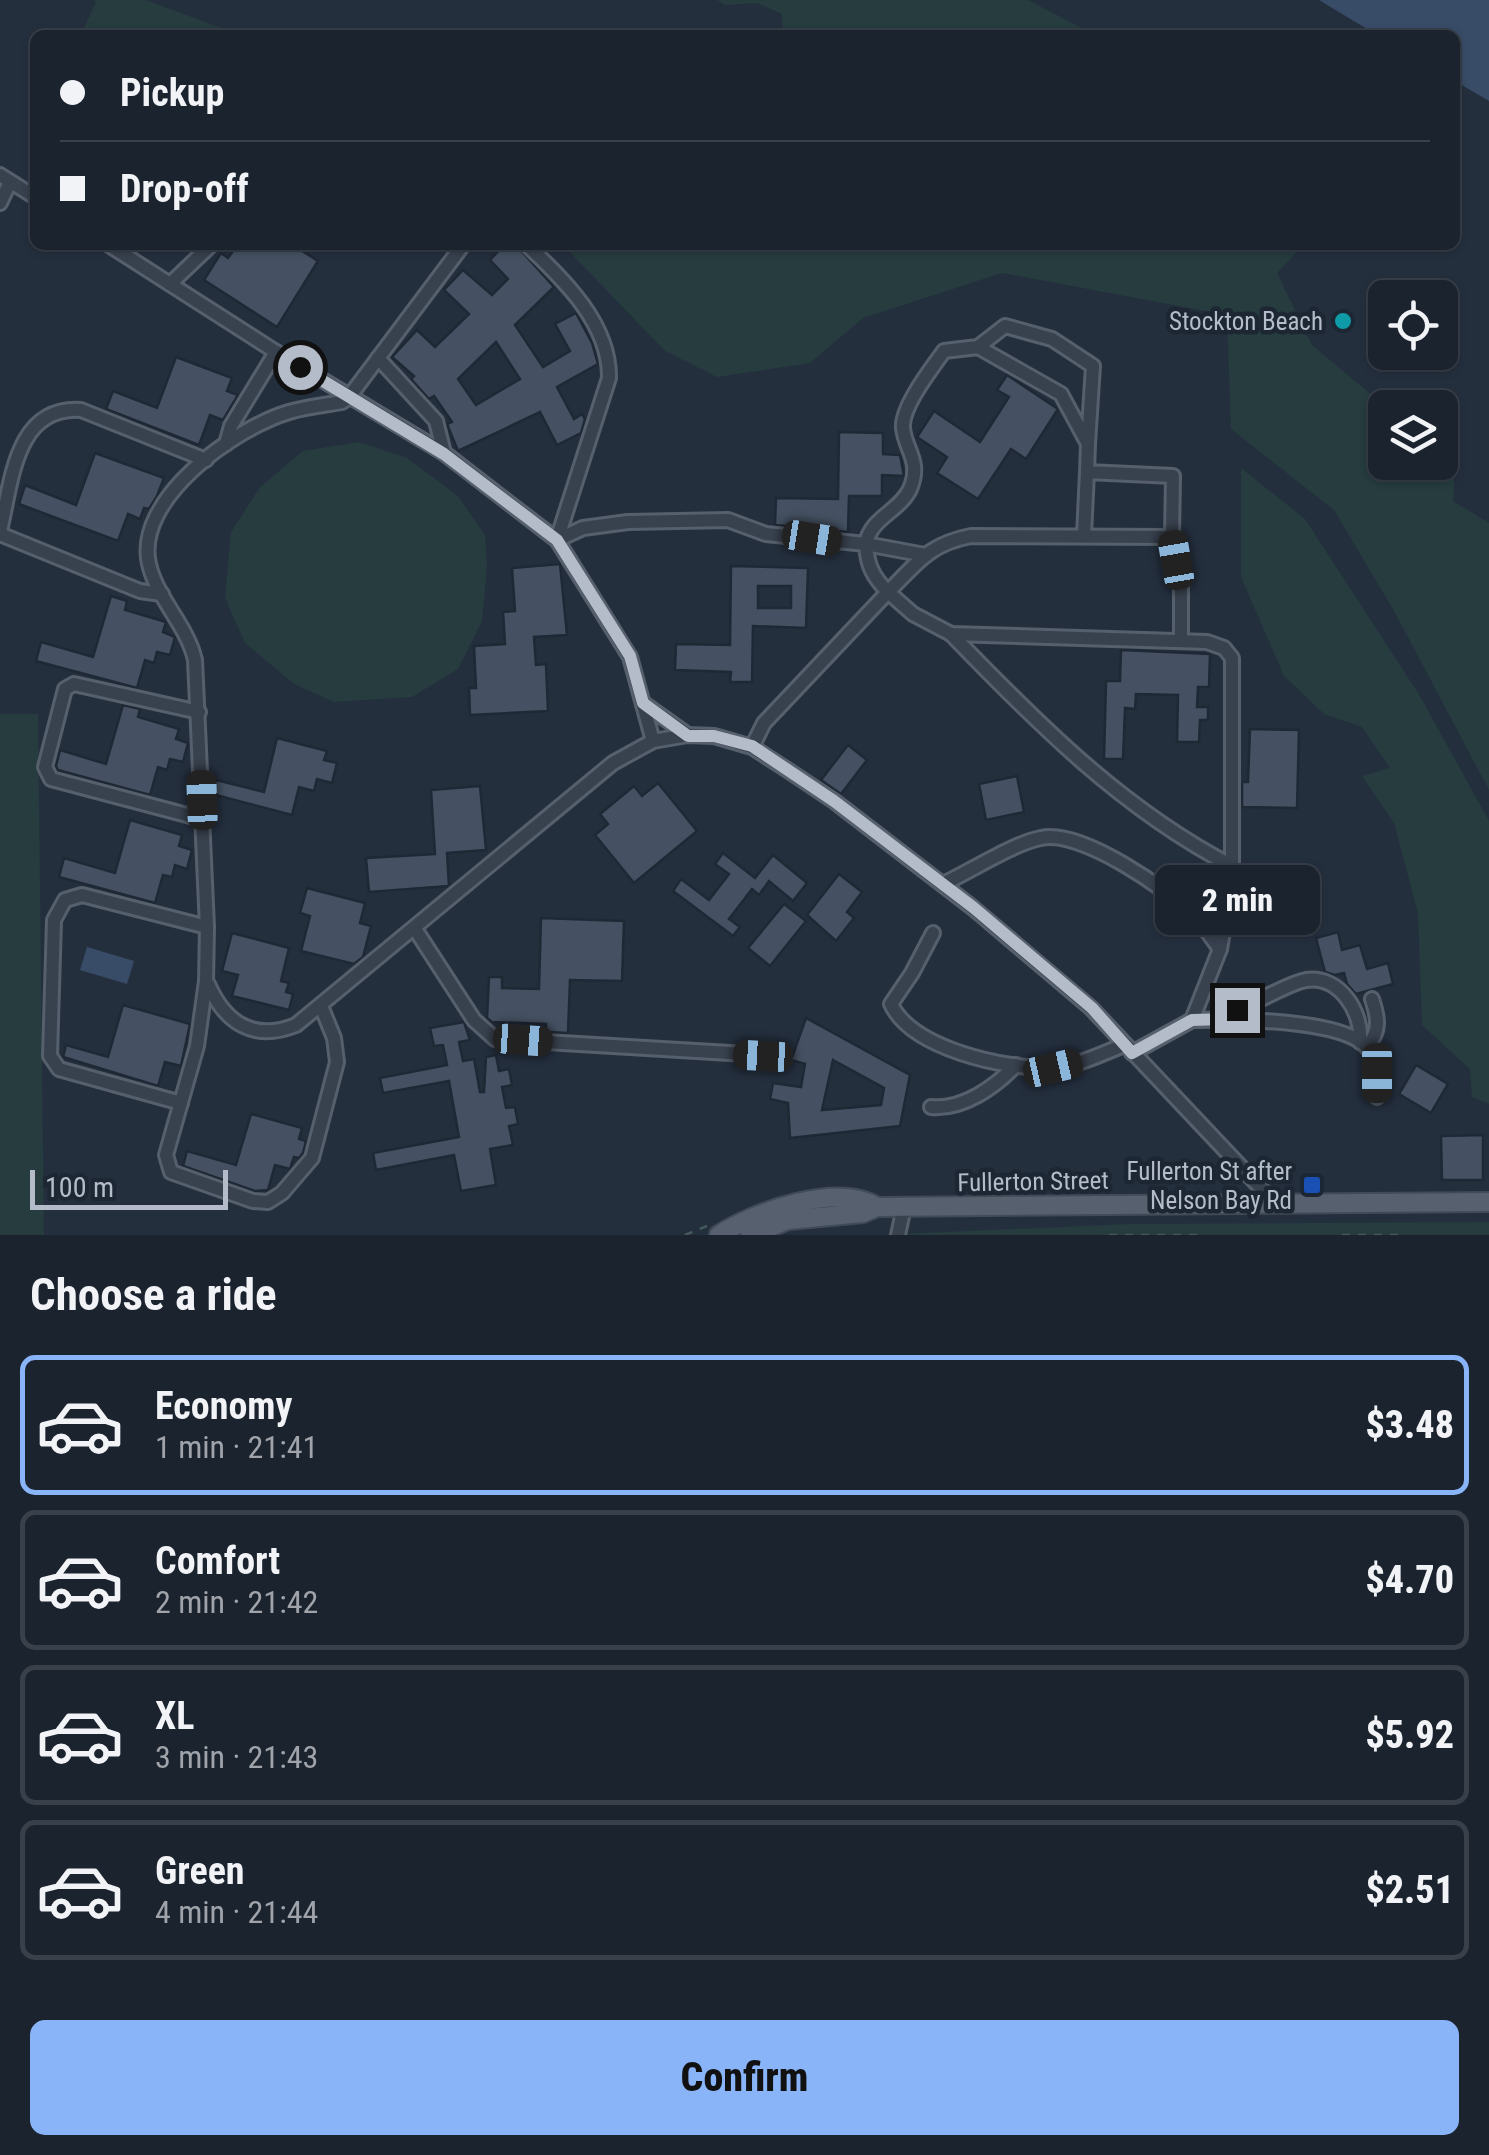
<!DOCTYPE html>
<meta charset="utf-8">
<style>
:root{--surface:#1b232e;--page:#282f3a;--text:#f1f3f6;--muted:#a0a4aa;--line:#39404a;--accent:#8ab4f8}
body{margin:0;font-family:"Roboto Condensed",sans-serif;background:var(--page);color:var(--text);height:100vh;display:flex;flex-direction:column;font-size:38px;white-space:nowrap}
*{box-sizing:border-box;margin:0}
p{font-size:32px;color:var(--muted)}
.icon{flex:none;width:55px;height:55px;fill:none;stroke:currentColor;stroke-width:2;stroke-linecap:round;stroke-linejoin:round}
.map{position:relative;height:1235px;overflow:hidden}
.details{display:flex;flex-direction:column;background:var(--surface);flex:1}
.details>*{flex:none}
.banner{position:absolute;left:30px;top:30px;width:1430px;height:220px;border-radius:15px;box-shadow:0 2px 8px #0004,0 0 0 2px var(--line);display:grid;align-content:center;height:220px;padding:0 30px;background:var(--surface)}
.controls{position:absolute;left:1368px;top:280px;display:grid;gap:20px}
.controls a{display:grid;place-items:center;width:90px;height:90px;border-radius:15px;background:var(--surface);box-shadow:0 2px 8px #0004,0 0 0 2px var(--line);font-size:50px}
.scale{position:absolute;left:30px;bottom:25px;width:198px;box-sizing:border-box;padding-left:10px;border:5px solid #b4bcc9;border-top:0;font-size:28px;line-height:35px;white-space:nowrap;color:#b4bcc9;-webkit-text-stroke:8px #1d2633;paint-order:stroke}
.end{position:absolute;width:45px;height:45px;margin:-22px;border:12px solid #b4bcc9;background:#111;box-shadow:0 0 0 5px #111}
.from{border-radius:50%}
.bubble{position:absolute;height:70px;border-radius:15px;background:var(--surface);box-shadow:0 2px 8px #0004,0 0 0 2px var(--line);font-size:32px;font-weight:800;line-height:70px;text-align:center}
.car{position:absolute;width:30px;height:60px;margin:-30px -15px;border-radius:12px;box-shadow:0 0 8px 2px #0007;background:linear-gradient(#222 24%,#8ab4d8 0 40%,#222 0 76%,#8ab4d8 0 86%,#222 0)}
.banner b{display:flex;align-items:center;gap:35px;height:95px;font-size:38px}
.banner b+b{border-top:2px solid var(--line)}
.banner i{width:25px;height:25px;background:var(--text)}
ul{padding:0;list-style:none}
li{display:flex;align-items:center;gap:30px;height:140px;margin:0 20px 15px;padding:0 10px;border:5px solid var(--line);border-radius:15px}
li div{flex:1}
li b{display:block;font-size:38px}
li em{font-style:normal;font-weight:800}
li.current{border-color:var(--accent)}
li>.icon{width:90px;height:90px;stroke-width:1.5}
h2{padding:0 30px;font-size:45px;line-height:120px}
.cta{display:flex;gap:20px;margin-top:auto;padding:20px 30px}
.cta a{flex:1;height:115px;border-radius:15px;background:var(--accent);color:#111;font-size:40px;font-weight:800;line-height:115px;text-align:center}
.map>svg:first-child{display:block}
</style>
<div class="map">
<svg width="1489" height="1235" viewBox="0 0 1489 1235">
<rect width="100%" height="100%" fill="#242f3e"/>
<g fill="#263c3f">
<polygon points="94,0 146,0 240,35 170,35 149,28 84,28 96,2"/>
<polygon points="717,0 1028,0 1095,35 783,35 782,14 757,3 725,5"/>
<polygon points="563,245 1303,245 1277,273 1312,345 1386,407 1385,462 1440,462 1440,453 1455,466 1453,501 1489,523 1489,790 1394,611 1334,510 1231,429 1227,315 1002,273 863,318 810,363 717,377 665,351"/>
<polygon points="359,442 407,458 458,496 485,535 487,567 482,621 458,669 412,697 334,702 294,684 245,643 225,598 231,532 260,487 303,451"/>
<polygon points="1241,468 1305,519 1420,696 1489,821 1489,1104 1472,1097 1470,1069 1422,1025 1418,913 1394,823 1362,776 1390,768 1362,727 1324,714 1284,676 1241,577"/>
<polygon points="0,714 38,714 44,1235 0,1235"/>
<polygon points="1489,1222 1489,1235 877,1235 1130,1224"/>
</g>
<g fill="#394c67">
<polygon points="1319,0 1489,0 1489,101 1455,81 1455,35 1377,35"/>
<polygon points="87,947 134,961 127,984 80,970"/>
</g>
<g fill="#455162" stroke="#1f2835" stroke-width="2.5" fill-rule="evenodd">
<polygon points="237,245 293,245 318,261 277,327 204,280 221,253 228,258"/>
<path d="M504,245H516L554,287L515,325L543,367L570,351L555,324L576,313L592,343L598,364L557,387L574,419L582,414L585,419L581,433L557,445L540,412L458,451L447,424L452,422L434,396L429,399L411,379L414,376L392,357L417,330L435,347L469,314L444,290L463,270L492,295L508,279L490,260ZM496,342L520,379L476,405L458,379Z"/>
<polygon points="176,357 232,378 227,391 238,395 223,420 210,415 199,445 106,409 113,391 157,408"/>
<polygon points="1007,375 1058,409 1026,459 1011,449 978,499 937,473 947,457 917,437 934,411 980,442 1009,397 997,390"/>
<polygon points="839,432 883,433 883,454 900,455 904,476 882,475 882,496 849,496 848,532 775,525 776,498 838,499"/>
<polygon points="95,453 164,478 157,496 149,509 144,508 140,519 128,514 118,541 19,504 25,485 76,505"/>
<polygon points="560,564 567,635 534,637 536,665 546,664 548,711 470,715 469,688 476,688 474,646 505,644 503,612 515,611 512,568"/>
<path d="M731,566L808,568L806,628L753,626L752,682H730L731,672L675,670L676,644L730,645ZM758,586H791V608H758Z"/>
<polygon points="111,596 127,601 125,610 166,622 163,632 175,637 170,655 157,652 154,663 145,660 137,688 36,661 41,642 93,657"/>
<polygon points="1121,650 1210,654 1209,687 1198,687 1197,707 1208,707 1208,720 1200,720 1199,742 1177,742 1178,695 1136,694 1135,709 1125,708 1123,759 1104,759 1106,681 1120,681"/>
<polygon points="123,705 140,709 138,717 179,729 176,739 188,743 183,762 170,759 167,770 158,767 150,795 58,770 56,766 60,750 106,764"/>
<polygon points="1250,729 1299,730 1297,808 1242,807 1242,782 1248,782"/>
<polygon points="277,738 327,751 324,760 337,763 332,783 317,779 314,791 299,787 292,815 212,794 216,780 264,792"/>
<polygon points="848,745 867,760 841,794 821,780"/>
<polygon points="1017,776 1024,812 986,820 979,784"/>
<polygon points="658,783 697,831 634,883 595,835 608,824 600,814 634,786 642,796"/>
<polygon points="480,786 486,850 447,853 449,886 369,892 366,858 435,854 431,790"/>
<polygon points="130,820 182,835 179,846 192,850 187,869 175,865 172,877 163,875 155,903 59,877 64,858 115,873"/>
<polygon points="723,853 755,878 773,855 807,883 793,901 769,881 759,895 752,889 729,919 740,927 733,936 673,891 681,879 709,900 729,874 715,864"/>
<polygon points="839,874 862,892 847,912 854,918 836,941 807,915"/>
<polygon points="307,888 365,903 360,923 371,926 363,957 354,964 301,951 310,916 300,913"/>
<polygon points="784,904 806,921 770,966 748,948"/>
<polygon points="541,918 624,921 622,981 570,980 568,1033 546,1032 546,1024 492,1022 487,1018 489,977 502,977 502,988 539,989"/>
<polygon points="1338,932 1342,950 1360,945 1367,969 1388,963 1393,984 1356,994 1347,984 1344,973 1335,975 1325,972 1316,938"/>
<polygon points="232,933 289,948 281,981 289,983 286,992 293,994 289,1010 232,996 238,975 222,971"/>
<polygon points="123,1005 190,1024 181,1066 165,1062 158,1086 63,1057 66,1045 108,1057"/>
<path d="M806,1018L910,1075L900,1126L790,1138L788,1103L770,1099L773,1083L801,1087L805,1064L791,1060ZM833,1060L884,1088L881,1105L822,1110Z"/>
<polygon points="464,1022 470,1040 459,1042 463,1061 474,1059 480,1092 484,1092 486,1057 496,1055 499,1071 509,1069 512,1085 502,1087 506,1108 515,1107 518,1124 509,1126 513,1145 490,1149 496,1185 461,1191 454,1155 376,1170 373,1153 459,1137 449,1081 383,1093 380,1078 447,1065 443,1045 434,1046 430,1028"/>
<polygon points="1416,1065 1448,1084 1431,1113 1399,1094"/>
<polygon points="251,1114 302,1128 299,1139 306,1141 303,1153 299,1158 294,1157 290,1169 275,1165 268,1190 255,1191 183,1166 187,1151 236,1165"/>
<polygon points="1483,1135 1483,1180 1442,1180 1441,1136"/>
</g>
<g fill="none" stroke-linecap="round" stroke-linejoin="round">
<defs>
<g id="minor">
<polyline points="0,175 35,197"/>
<polyline points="0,203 10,182"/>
<polyline points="109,245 276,352 444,453 557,540 630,657 653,741"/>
<path d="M527,245C564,280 610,324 609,378L557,540"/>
<polyline points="170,284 211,245"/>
<polyline points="978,347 1061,394 1088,444 1087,472 1173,476 1172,537"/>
<polyline points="378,358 436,421 444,453"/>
<polyline points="226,444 231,426 276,352"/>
<path d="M0,531C12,481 15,406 81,410L206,460"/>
<polyline points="0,534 140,591 162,594"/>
<polyline points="1084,536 1087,472"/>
<path d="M557,540L583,528L628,522L728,520L766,534L866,544C867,565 873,577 888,592L764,723L752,747"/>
<path d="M925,555L866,544C870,518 900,511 910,489C922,461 905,450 903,428C901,407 932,368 944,351L978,347L1005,326L1052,339L1093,366L1088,444"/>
<path d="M951,634C1036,722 1122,809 1232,866"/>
<polyline points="643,703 688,735"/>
<polyline points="199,712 74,684 65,689 45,767 51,779 202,819"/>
<path d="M943,884C969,872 1014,843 1041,838C1081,829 1169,890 1196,918C1205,927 1212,939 1220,949"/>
<polyline points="415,929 474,1020 495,1039 763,1055"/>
<path d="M933,933L912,973L891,1004C912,1049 1005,1069 1050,1068C1076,1067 1101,1054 1124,1045"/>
<path d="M208,984C225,1023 254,1042 296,1025L613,763L653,741L688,735L714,736L752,747L786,769L834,801L973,908L1091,1008L1275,1203"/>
<path d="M321,1006L334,1038L337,1062L312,1158L282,1193L268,1202L253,1201L171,1172L166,1155L197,1046L206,981L207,927L195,660C187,625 157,599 149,564C134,499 235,428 289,412C306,407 325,405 342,402L349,397L463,245"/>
<path d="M1230,1019C1239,1008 1250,1004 1263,998C1276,992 1292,983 1306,980C1340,975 1363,1013 1360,1042"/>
<path d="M1192,1020C1229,1019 1348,1018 1369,1050C1378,1063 1377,1081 1377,1097"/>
<path d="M1367,1046C1381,1031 1378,1017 1372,999"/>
<path d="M1132,1053L1192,1020L1220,949L1232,882V658L1224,648L1207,642L951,634L913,614L888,592C917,563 929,544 971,536L1172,537L1181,584V641"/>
<polyline points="181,1103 59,1069 50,1056 54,920 65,900 82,895 207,927"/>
<path d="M931,1107C963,1110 995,1087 1016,1065"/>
<polyline points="898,1235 904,1207"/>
</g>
<g id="major">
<path d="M719,1235C754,1212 838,1182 877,1207"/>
<polyline points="750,1235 788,1220 863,1213 877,1207 1489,1202"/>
</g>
</defs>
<use href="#minor" stroke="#565f6c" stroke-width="18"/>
<use href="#major" stroke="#414a57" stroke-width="22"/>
<g stroke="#44595c" stroke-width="2.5" stroke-dasharray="8 8" stroke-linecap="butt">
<polyline points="685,1235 707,1226"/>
<polyline points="1109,1235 1198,1235"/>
<polyline points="1342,1235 1399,1235"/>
</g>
<use href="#minor" stroke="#38414e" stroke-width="12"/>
<use href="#major" stroke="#56606e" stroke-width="18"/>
</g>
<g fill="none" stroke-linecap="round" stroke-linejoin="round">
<polyline stroke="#b4bcc9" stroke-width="12" points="300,367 444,454 557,540 630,656 643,703 688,736 714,736 752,746 834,801 974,908 1092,1008 1132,1053 1192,1020 1230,1019 1237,1010"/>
</g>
<circle fill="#0f9aa8" stroke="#1d2633" stroke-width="4" cx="1343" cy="321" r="10"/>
<rect fill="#1a4fb4" stroke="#1d2633" stroke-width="4" x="1302" y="1175" width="20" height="20" rx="5"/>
<g text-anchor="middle" stroke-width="9" stroke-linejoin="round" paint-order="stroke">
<g font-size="25" fill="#b4bcc9" stroke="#1d2633" text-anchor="end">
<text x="1323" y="330">Stockton Beach</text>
<text x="1292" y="1180">Fullerton St after<tspan x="1292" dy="29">Nelson Bay Rd</tspan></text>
</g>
<g font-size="25" fill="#b4bcc9" stroke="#1d2633">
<text transform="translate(1033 1181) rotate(-1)" y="9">Fullerton Street</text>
</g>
</g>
</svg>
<div class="controls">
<a><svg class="icon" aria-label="locate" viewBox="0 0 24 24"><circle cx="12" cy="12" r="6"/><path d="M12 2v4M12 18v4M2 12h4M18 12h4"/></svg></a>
<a><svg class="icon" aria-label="layers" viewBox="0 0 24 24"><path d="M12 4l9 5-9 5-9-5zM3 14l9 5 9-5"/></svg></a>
</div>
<div class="scale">100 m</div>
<i class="end from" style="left:300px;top:367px"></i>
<i class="end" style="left:1237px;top:1010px"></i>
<div class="bubble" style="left:1155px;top:865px;width:165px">2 min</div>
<i class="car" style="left:812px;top:538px;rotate:99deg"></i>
<i class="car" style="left:1176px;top:560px;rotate:350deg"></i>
<i class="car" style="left:202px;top:800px;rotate:358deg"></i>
<i class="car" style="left:523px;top:1040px;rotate:94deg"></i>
<i class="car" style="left:763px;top:1056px;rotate:273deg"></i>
<i class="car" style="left:1053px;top:1068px;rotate:77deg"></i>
<i class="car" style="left:1377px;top:1073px;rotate:180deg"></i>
<div class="banner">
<b><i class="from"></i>Pickup</b>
<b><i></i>Drop-off</b>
</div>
</div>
<section class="details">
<h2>Choose a ride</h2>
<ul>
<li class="current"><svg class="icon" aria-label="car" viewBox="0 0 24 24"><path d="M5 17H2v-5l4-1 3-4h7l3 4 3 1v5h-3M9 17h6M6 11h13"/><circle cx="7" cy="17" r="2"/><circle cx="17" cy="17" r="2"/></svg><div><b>Economy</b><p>1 min · 21:41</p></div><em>$3.48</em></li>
<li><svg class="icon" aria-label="car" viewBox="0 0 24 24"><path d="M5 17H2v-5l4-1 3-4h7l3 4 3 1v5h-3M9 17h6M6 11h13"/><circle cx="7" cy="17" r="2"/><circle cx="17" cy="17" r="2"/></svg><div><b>Comfort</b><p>2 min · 21:42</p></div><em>$4.70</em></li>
<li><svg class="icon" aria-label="car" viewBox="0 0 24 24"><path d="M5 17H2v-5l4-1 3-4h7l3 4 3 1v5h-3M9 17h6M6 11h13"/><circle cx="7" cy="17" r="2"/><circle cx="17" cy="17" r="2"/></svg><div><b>XL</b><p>3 min · 21:43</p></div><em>$5.92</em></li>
<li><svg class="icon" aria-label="car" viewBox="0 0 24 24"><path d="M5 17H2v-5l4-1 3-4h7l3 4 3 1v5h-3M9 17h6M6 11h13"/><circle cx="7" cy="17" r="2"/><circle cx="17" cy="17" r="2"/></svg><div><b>Green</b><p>4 min · 21:44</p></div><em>$2.51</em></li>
</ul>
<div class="cta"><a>Confirm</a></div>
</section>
